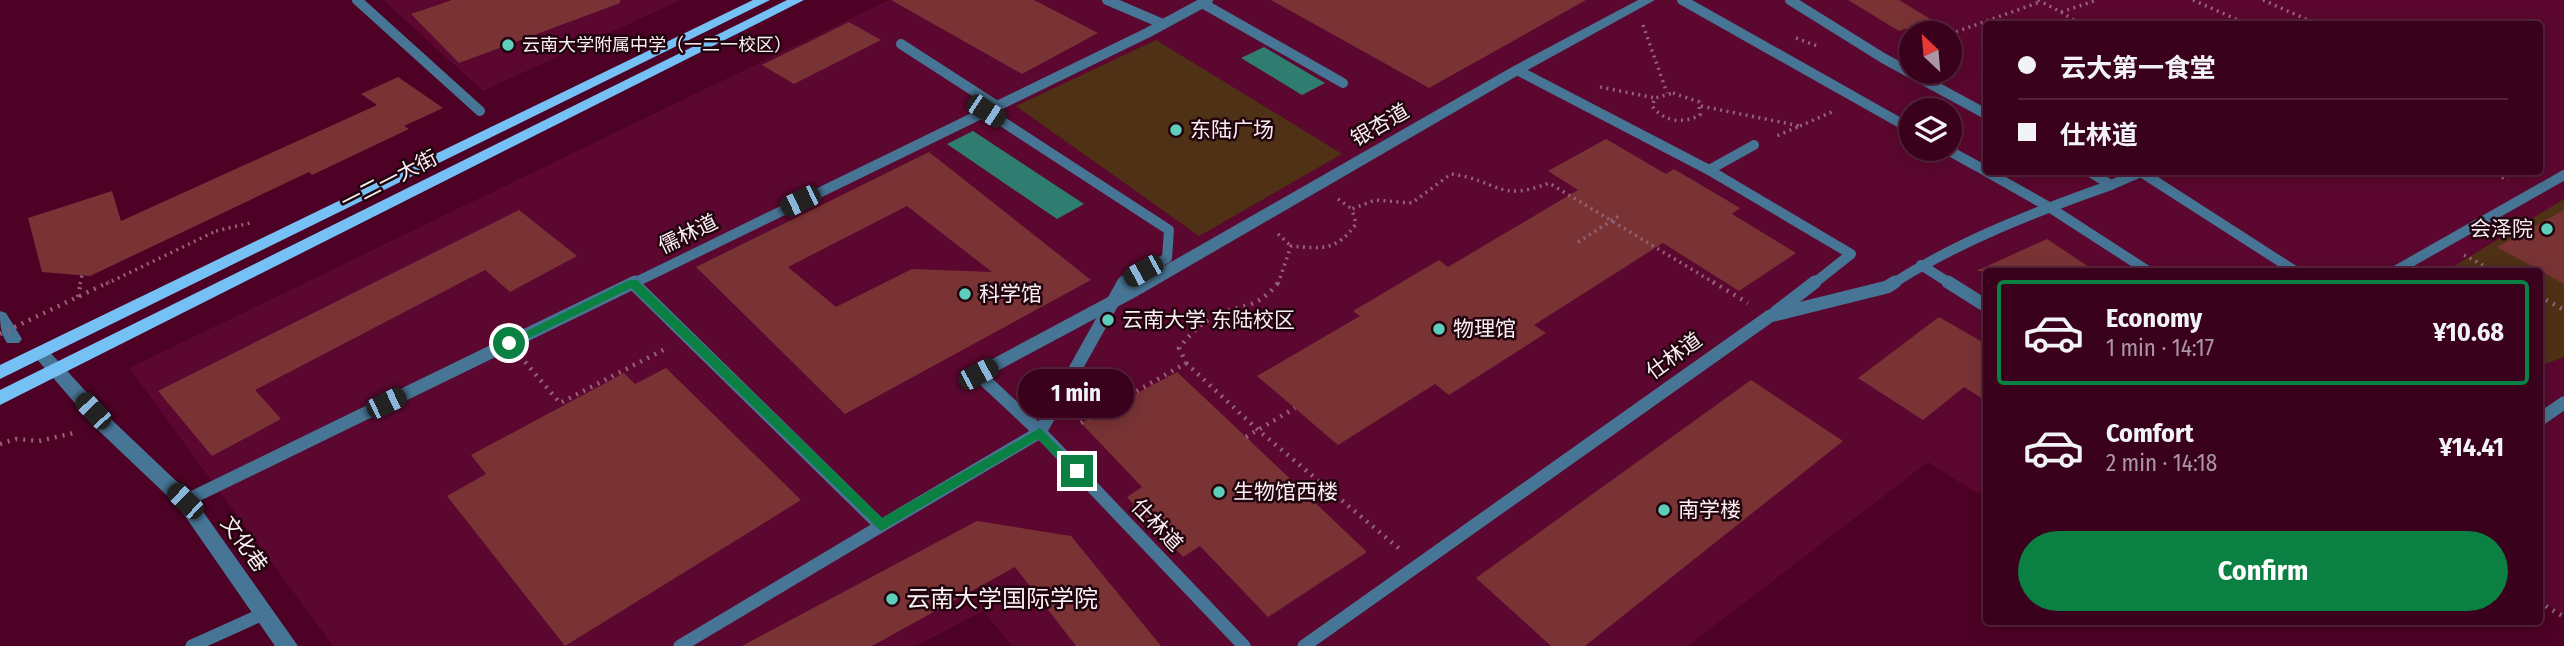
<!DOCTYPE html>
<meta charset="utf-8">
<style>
:root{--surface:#3a011c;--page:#410b25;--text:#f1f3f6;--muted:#ab97a3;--line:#54233b;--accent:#0b8043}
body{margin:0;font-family:"Fira Sans Condensed","Noto Sans SC",sans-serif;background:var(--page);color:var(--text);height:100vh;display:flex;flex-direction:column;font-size:26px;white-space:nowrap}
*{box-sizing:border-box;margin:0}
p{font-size:23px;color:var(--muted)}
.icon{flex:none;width:38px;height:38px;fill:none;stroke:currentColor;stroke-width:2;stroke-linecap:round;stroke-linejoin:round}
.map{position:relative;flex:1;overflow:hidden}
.sheet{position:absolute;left:1983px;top:268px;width:560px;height:357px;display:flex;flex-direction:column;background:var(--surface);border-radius:7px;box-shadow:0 4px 18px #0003,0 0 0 2px var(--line)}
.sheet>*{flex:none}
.guide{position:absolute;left:1983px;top:21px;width:560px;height:154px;border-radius:7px;box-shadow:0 4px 18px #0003,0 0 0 2px var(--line);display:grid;align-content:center;height:154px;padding:0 35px;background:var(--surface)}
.needle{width:46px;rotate:334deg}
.fabs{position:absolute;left:1899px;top:21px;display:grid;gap:14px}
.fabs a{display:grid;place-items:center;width:63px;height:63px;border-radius:50%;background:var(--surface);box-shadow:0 4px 18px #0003,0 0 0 2px var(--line);font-size:35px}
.end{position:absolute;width:32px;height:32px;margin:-16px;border:9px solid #0b8043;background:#fff;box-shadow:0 0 0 4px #fff}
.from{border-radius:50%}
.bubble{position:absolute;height:49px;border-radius:24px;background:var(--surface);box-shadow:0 4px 18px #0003,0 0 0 2px var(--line);font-size:23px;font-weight:700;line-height:49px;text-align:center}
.car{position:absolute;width:21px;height:42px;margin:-21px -10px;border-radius:9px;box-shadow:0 0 5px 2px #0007;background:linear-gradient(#222 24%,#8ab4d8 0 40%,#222 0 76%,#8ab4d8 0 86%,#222 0)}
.guide b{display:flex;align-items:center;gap:24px;height:66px;font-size:26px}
.guide b+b{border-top:2px solid var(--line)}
.guide i{width:18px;height:18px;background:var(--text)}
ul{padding:12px 0 0;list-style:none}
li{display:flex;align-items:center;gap:21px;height:105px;margin:0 14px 10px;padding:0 21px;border:4px solid transparent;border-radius:7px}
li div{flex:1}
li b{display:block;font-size:26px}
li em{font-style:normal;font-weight:700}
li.selected{border-color:var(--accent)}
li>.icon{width:63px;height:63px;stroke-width:1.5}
.primary-button{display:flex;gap:14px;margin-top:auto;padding:14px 35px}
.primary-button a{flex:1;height:80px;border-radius:42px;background:var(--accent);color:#fff;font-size:28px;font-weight:700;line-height:80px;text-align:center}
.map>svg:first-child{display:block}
</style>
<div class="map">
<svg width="2564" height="646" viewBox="0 0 2564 646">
<rect width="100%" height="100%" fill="#4d0125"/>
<g fill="#5c072f" fill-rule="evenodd">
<polygon points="383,0 681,0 483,91"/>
<path d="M889,0H2564V615L2539,600V271H1986V488L1978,494L1928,462L1688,646H1012L983,611L916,646H333L129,368ZM1986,24H2539V172H1986ZM1911,33H1950V72H1911ZM1911,110H1950V149H1911Z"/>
</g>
<g fill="#4f3116">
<polygon points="1156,40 1342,154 1199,236 1016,106"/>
<polygon points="2564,199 2564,357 2539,366 2539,271 2446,271"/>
</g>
<g fill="#2f7c70">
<polygon points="1264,47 1325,83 1302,95 1241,58"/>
<polygon points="973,131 1084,204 1057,219 947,144"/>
</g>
<g fill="#793335" fill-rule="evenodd">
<polygon points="452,0 620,0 620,3 459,63 411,14"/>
<polygon points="891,0 1034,0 1098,33 1022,74"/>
<polygon points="1271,0 1586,0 1429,88"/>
<polygon points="1848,0 1899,0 1932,20 1899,31"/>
<polygon points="849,22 881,40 794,84 762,65"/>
<polygon points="398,77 443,108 404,126 409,129 312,175 309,172 90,276 42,272 28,218 112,191 121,221 377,105 361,94"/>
<polygon points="1606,139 1666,174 1674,169 1740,208 1732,214 1796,253 1739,291 1663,243 1534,325 1546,333 1449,395 1435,384 1338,445 1257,376 1360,316 1353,311 1439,260 1448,267 1578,190 1548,171"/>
<path d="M929,152L1091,280L845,414L696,267ZM907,206L992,272L912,269L836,307L788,267Z"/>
<polygon points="519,210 577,256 510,292 485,270 255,390 281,419 212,456 158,391"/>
<polygon points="2564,210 2564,284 2497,247"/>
<polygon points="2047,239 2095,271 1976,271"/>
<polygon points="1939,317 1986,344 1986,401 1964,387 1923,420 1858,378"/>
<polygon points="666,368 801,500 565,646 447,496 486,474 471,455 624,373 635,384"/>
<polygon points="1177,372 1246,437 1367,552 1268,617 1200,546 1183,557 1127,497 1142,487 1081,423"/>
<polygon points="1751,380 1843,441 1585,646 1551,646 1476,578"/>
<polygon points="977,521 1071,536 1161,646 1076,646 1015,567 872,646 742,646"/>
</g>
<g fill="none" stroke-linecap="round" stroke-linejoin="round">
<g stroke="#936379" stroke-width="3.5" stroke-dasharray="2 4.5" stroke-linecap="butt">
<polyline points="2038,0 2061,12 2097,0"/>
<polyline points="2193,0 2247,24"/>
<polyline points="2263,0 2317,24"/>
<polyline points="2061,12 2080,24"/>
<polyline points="1643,25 1667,93"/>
<polyline points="1950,34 2040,2"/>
<polyline points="1796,38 1817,46"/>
<polyline points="1600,87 1655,98"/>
<path d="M1673,93L1699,102L1700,115C1683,124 1664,122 1652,106L1655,98Z"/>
<polyline points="1701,106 1800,126 1774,137"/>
<polyline points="1800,126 1834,111"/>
<polyline points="2490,172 2508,180"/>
<polyline points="1338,199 1352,209"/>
<polyline points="216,231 250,223"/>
<polyline points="1278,234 1291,246"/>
<polyline points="2464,255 2494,271"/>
<polyline points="80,284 82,275"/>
<path d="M1278,284L1291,246C1323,249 1336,251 1356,224L1352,209L1375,200L1412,203L1451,174C1498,180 1498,203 1549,183L1716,284"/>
</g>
<g stroke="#936379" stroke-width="4.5" stroke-dasharray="2 6" stroke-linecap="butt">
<polyline points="1713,282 1748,303"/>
<polyline points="2539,296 2564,310"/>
<polyline points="78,297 81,282"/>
<polyline points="525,362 560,403 667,348"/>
<polyline points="1186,363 1258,430 1402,551"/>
<path d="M1081,423L1186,363L1179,348C1189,336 1198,325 1212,318C1243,301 1253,313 1279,282"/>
<polyline points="0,444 16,439 39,441 78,432"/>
<polyline points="2539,602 2564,617"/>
</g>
<g stroke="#477595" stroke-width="10">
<polyline points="357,0 480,111"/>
<polyline points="1107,0 1163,24"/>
<polyline points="1682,0 1911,129"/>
<polyline points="1790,0 1883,58 1986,114"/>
<polyline points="1202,3 1343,83"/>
<polyline points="901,44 997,106"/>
<polyline points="1517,70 1709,170"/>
<polyline points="986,111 1169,230 1167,258 1121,284"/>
<polyline points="1754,145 1709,170 1851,254 1813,284"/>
<polyline points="1946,149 1986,171"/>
<polyline points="1987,172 2049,207 2148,271"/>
<polyline points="2090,172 2111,185 2141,172 2295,271"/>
<polyline points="1921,265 1951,284"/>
<polyline points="2395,271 2564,175"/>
<polyline points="632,284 1147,33 1208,0"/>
<path d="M1892,284C1959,241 2037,211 2111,185"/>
</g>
<g stroke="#477595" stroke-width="13">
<polyline points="1948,282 1986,306"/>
<polyline points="633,283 881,526 1040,432 1124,282"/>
<polyline points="1135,290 978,374 1040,432 1244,646"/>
<polyline points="1776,312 1815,282"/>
<polyline points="2539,420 2564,403"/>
<polyline points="185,501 635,282"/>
<polyline points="192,646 265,613"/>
<polyline points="680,646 881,526"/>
<polyline points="1304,646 1770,316 1887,287 1895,282"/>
</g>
<g fill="#477595" fill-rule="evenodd">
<polygon points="1638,0 1655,0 1522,73 1141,294 1129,294 1126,290 1129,286 1512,67"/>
<path d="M0,311L6,313L22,339L19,343H7C0,332 0,324 0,311Z"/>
<polygon points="41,347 47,349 113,421 192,496 298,646 275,646 178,506 99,431 35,357 32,353 35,349"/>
</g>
<g fill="#75c1f6" fill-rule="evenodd">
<polygon points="753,0 770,0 0,379 0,365"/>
<polygon points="787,0 804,0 0,405 0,390"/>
</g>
<g stroke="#936379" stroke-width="3.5" stroke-dasharray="2 4.5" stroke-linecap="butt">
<polyline points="1578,242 1619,216"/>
<polyline points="106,284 216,231"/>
</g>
<g stroke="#936379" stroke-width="4.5" stroke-dasharray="2 6" stroke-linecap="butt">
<polyline points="0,334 109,282"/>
<polyline points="1246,437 1295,408"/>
</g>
</g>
<polygon fill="#0b8043" points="629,280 637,280 882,518 1040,428 1083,471 1081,474 1072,474 1038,439 881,531 631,288 513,346 503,343"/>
<g fill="#5cceba" stroke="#22040f" stroke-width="2.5">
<circle cx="508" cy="45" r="7"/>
<circle cx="1176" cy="130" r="7"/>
<circle cx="2547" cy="229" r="7"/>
<circle cx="965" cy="294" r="7"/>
<circle cx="1108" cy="320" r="7"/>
<circle cx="1439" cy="329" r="7"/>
<circle cx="1219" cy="492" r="7"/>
<circle cx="1664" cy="510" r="7"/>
<circle cx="892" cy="599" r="7"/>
</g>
<g text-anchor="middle" stroke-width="5" stroke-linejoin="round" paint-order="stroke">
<g font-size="18" fill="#f9f0f2" stroke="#22040f" text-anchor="start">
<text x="522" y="51">云南大学附属中学（一二一校区）</text>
</g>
<g font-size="21" fill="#f9f0f2" stroke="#22040f">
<text transform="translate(1380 125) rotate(-30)" y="7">银杏道</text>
<text transform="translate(389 180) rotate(-27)" y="7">一二一大街</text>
<text transform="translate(688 234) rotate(-26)" y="7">儒林道</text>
<text transform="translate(1674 356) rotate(-36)" y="7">仕林道</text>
<text transform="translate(1157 525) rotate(46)" y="7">仕林道</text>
<text transform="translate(244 544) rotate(54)" y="7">文化巷</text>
</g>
<g font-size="21" fill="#f9f0f2" stroke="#22040f" text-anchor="start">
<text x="1190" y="137">东陆广场</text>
<text x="2533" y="236" text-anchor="end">会泽院</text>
<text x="979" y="301">科学馆</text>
<text x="1122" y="327">云南大学 东陆校区</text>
<text x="1453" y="336">物理馆</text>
<text x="1233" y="499">生物馆西楼</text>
<text x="1678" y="517">南学楼</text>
</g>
<g font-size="24" fill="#f9f0f2" stroke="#22040f" text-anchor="start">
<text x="906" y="607">云南大学国际学院</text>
</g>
</g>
</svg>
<div class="fabs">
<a><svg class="needle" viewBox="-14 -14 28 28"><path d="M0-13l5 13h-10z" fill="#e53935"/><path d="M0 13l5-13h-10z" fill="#ab97a3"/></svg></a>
<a><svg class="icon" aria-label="layers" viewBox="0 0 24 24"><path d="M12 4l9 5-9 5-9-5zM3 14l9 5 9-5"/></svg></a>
</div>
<i class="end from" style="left:509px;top:343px"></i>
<i class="end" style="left:1077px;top:471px"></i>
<div class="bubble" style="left:1018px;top:369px;width:116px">1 min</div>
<i class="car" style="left:986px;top:111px;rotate:123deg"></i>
<i class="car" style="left:800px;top:201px;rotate:244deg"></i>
<i class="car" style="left:1143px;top:271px;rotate:241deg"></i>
<i class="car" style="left:978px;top:374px;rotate:62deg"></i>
<i class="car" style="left:386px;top:403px;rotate:64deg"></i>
<i class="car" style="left:93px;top:411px;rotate:317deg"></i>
<i class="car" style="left:185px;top:501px;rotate:314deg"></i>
<div class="guide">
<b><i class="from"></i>云大第一食堂</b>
<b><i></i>仕林道</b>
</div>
<section class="sheet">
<ul>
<li class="selected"><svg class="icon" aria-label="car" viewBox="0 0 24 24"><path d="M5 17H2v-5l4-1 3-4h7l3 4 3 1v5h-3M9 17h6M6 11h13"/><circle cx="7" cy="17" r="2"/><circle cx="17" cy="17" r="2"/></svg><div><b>Economy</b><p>1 min · 14:17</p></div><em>¥10.68</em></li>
<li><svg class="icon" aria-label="car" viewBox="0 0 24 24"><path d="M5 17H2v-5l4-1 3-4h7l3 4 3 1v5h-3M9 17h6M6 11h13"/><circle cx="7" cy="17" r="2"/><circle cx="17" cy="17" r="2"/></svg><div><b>Comfort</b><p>2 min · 14:18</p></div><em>¥14.41</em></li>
</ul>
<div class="primary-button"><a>Confirm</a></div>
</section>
</div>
